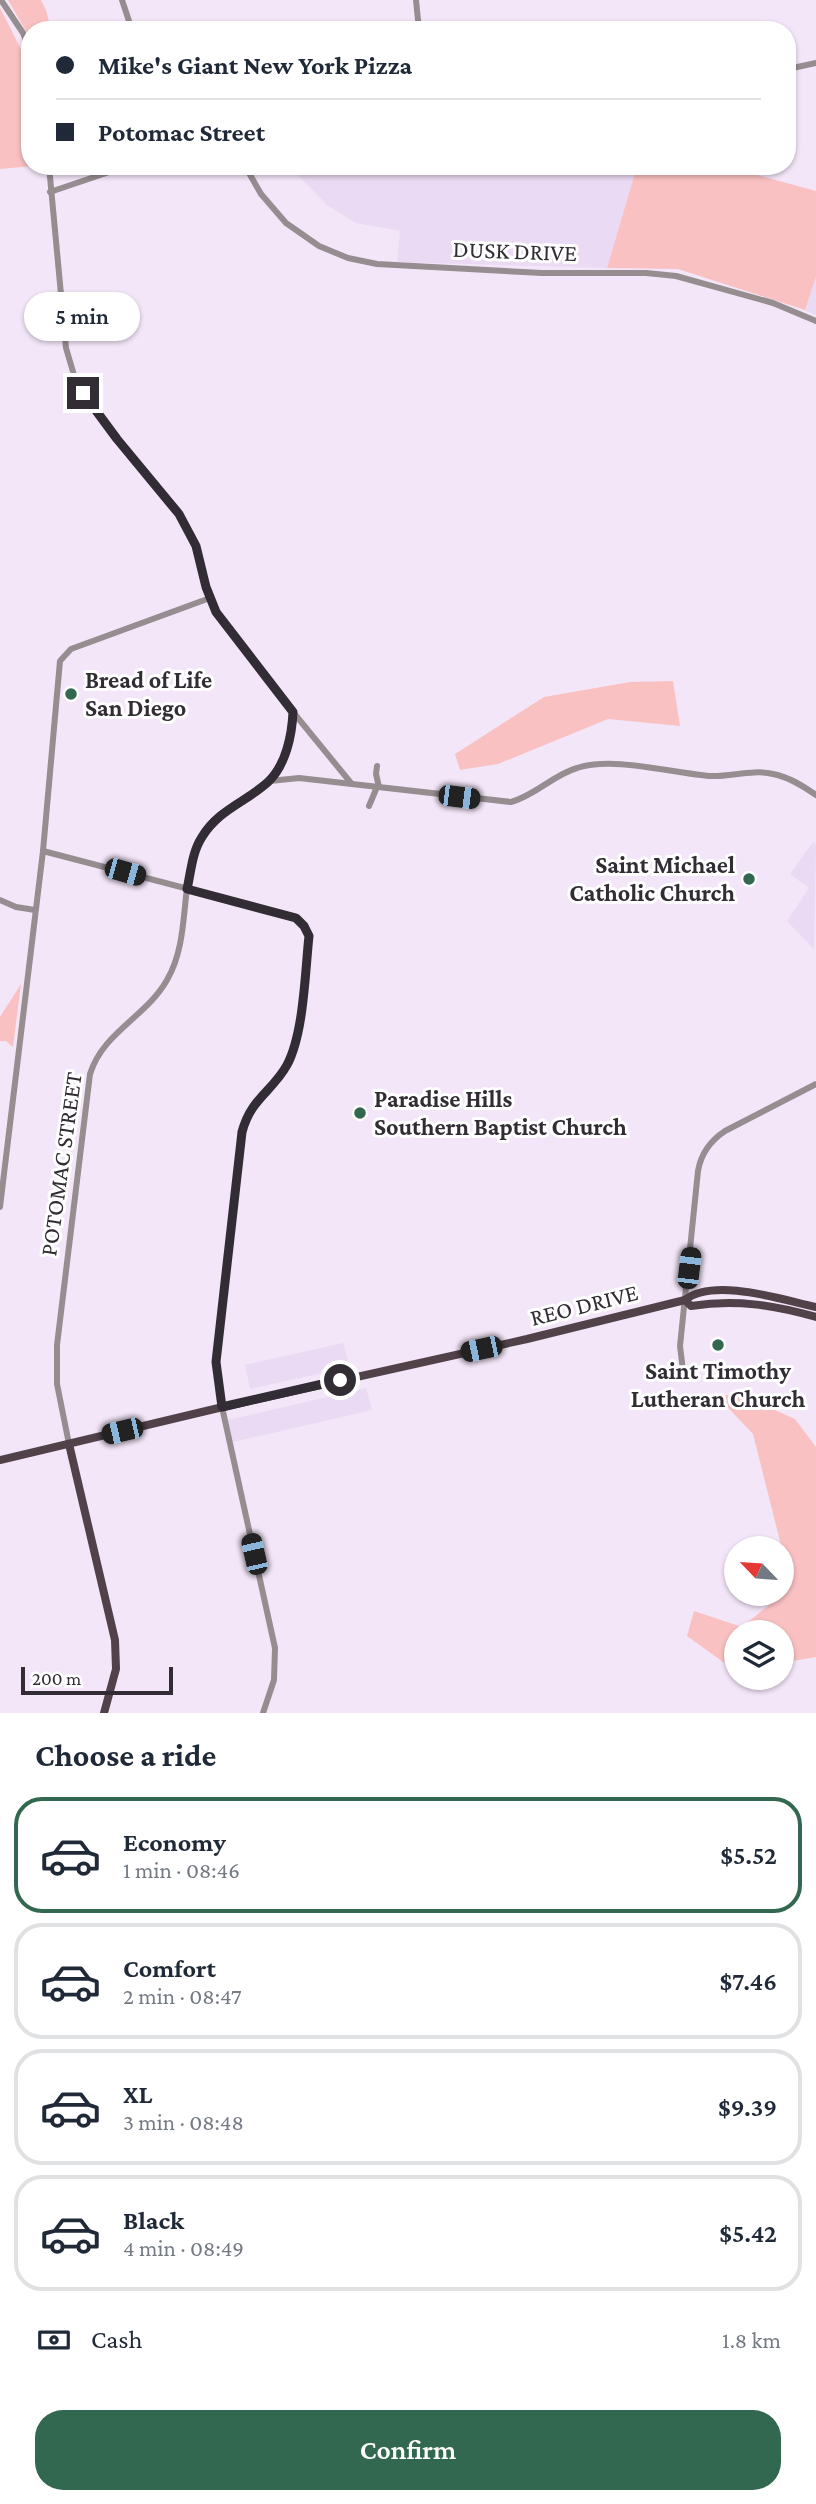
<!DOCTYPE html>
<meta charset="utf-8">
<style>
:root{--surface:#fff;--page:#f6f6f7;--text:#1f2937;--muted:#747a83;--line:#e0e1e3;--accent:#32684f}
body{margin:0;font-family:"Crimson Pro",serif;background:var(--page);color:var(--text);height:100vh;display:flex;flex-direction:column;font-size:26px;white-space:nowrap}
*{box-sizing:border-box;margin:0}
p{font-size:23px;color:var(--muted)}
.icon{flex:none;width:38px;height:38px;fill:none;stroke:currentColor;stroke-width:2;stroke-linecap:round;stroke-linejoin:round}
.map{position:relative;height:1713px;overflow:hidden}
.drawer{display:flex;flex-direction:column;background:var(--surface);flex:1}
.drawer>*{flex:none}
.banner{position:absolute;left:21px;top:21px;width:775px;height:154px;border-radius:28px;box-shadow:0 2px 5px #0004;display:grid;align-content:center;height:154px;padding:0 35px;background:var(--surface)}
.needle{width:46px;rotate:295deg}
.controls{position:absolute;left:724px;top:1536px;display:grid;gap:14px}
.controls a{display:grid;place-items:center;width:70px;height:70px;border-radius:50%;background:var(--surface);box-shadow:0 2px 5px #0004;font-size:35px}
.scale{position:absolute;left:21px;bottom:18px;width:152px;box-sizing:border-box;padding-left:7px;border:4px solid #322d34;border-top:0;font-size:19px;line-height:24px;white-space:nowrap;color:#322d34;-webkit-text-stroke:5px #fff;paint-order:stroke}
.end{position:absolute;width:32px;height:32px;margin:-16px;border:9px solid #322d34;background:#fff;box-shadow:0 0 0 4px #fff}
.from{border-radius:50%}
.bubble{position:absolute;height:49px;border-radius:24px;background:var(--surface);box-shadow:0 2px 5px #0004;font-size:23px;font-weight:600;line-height:49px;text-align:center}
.car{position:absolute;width:21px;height:42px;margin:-21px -10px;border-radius:9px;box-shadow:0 0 5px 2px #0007;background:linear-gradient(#222 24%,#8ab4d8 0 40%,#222 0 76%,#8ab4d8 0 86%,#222 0)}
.banner b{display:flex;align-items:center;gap:24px;height:66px;font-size:26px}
.banner b+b{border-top:2px solid var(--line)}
.banner i{width:18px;height:18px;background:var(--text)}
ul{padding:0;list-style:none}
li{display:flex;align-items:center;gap:21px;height:116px;margin:0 14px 10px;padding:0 21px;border:4px solid var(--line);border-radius:28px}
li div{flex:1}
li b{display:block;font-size:26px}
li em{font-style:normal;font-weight:600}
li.selected{border-color:var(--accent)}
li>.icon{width:63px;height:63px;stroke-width:1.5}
h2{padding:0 35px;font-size:32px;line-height:84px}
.pay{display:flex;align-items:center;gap:18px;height:77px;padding:0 35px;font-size:26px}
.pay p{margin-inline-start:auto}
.action{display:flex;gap:14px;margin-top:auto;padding:14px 35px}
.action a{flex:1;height:80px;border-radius:28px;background:var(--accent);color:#fff;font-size:28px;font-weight:600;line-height:80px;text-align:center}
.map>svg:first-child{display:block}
</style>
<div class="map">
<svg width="816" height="1713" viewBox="0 0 816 1713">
<rect width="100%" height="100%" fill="#f3e6f8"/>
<g fill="#ebdaf3">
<polygon points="289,166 637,166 607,268 397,262 400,231 356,223 327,205"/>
<polygon points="816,277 816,315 805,310"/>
<polygon points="813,842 816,844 814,949 787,921 809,888 790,874"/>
<polygon points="343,1343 350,1367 250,1389 245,1365"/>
<polygon points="366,1388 372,1410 233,1442 228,1420"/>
</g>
<g fill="#fac1c2">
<polygon points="8,0 41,0 46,10 51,30 30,30 30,38"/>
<polygon points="0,8 30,67 30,166 33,166 0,169"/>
<polygon points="637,166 725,166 816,191 816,277 805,310 678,269 607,268"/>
<polygon points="673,681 680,726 608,719 498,764 460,770 455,754 544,697 630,682"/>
<polygon points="21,984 13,1047 6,1041 0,1041 0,1017"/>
<polygon points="738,1394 795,1419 816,1447 816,1657 782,1663 782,1633 737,1633 737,1672 687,1636 694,1611 742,1627 775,1600 777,1594 782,1594 784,1567 782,1549 753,1434 717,1396"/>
</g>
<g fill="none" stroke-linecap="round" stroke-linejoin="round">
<g stroke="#968d91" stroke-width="6">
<polyline points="1,0 23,33 30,51"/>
<polyline points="122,0 132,30"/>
<polyline points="416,0 419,30"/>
<polyline points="788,69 816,63"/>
<polyline points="49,166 66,348 74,375 88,402 179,514 196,546 206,588 217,612 293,712 351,783"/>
<polyline points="245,166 261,194 286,223 319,246 348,258 377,264 542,273 646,273 676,276 773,303 816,321"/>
<polyline points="50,192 127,166"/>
<polyline points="377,766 376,774 379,787"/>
<path d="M270,781L299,778L511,802C536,795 553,775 577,768C614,756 670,773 710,776C731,777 752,769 773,774C789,777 803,786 816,795"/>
<polyline points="369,806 377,787"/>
<path d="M43,851L296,917C302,922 307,927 308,934C311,954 298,1043 289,1061C274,1090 251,1098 242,1132L216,1362L222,1407L275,1648L274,1680L263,1713"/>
<polyline points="0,900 16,907 35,910"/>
<polyline points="0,1207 43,851 60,661 71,649 210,598"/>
<path d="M684,1379L680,1346L698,1171C701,1153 710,1141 725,1131L816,1084"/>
<path d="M69,1444L57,1384V1345L90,1074C103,1032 146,1017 167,980C192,937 178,883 200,840C215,810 247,803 269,781C286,764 292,735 293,712"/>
</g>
<g stroke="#51424a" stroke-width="8">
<path d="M685,1300L691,1306C736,1299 773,1305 816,1317"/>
<polyline points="69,1444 115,1640 116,1669 104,1713"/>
<path d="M0,1460L227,1406L527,1339L685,1300C714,1277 783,1300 816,1307"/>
</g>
</g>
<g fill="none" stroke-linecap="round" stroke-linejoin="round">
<path stroke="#322d34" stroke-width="9" d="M83,393L117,439L179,514L196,546L206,587L216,612L293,712C292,735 286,765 268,782C246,802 218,810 202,837C192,852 191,872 187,889L296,918L304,926L309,936C305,972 304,1033 287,1065C272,1092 251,1098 242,1132L216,1362L222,1407L340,1380"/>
</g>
<g fill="#32684f" stroke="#fff" stroke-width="2.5">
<circle cx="71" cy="694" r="7"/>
<circle cx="749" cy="879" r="7"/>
<circle cx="360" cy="1113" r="7"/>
<circle cx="718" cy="1345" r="7"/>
</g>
<g text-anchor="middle" stroke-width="6" stroke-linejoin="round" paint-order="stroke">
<g font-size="24" fill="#322d34" stroke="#fff">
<text transform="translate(515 251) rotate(2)" y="8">DUSK DRIVE</text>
<text transform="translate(61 1164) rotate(-82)" y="8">POTOMAC STREET</text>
<text transform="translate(584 1305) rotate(-14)" y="8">REO DRIVE</text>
</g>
<g font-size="24" font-weight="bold" fill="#322d34" stroke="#fff" text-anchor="start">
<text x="85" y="688">Bread of Life<tspan x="85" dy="28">San Diego</tspan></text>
<text x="735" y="873" text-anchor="end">Saint Michael<tspan x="735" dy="28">Catholic Church</tspan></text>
<text x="374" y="1107">Paradise Hills<tspan x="374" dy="28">Southern Baptist Church</tspan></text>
<text x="718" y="1379" text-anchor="middle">Saint Timothy<tspan x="718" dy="28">Lutheran Church</tspan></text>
</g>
</g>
</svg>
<div class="controls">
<a><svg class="needle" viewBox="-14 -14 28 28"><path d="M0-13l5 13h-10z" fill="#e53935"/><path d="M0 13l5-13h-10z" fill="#747a83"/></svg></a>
<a><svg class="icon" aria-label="layers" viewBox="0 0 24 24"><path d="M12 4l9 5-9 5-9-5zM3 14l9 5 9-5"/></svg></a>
</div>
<div class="scale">200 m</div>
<i class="end from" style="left:340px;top:1380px"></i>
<i class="end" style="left:83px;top:393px"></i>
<div class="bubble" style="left:24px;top:292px;width:116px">5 min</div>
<i class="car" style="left:459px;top:797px;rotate:97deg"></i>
<i class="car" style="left:125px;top:872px;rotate:106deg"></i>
<i class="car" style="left:689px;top:1268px;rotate:7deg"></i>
<i class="car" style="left:481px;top:1349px;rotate:258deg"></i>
<i class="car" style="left:122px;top:1431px;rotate:257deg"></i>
<i class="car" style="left:254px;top:1554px;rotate:347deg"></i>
<div class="banner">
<b><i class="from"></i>Mike's Giant New York Pizza</b>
<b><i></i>Potomac Street</b>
</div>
</div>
<section class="drawer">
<h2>Choose a ride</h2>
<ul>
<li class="selected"><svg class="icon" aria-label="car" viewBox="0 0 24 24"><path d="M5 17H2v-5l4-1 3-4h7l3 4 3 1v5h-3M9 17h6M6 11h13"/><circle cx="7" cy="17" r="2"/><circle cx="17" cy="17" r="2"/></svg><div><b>Economy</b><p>1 min · 08:46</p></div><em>$5.52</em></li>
<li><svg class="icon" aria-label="car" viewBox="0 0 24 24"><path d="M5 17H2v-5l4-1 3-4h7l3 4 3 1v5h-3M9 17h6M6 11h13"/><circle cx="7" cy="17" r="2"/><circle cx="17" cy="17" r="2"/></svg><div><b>Comfort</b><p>2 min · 08:47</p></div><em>$7.46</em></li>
<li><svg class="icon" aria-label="car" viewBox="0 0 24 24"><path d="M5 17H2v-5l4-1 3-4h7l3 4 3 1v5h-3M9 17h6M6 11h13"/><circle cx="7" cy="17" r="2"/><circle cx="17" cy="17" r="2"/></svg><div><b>XL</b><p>3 min · 08:48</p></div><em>$9.39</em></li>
<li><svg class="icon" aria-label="car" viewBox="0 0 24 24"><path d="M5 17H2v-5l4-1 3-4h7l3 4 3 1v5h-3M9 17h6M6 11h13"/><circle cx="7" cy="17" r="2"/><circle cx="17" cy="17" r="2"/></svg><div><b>Black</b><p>4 min · 08:49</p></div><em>$5.42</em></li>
</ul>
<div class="pay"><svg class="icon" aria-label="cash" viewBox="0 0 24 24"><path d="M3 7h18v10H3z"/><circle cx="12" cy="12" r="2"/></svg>Cash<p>1.8 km</p></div>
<div class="action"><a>Confirm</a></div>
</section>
